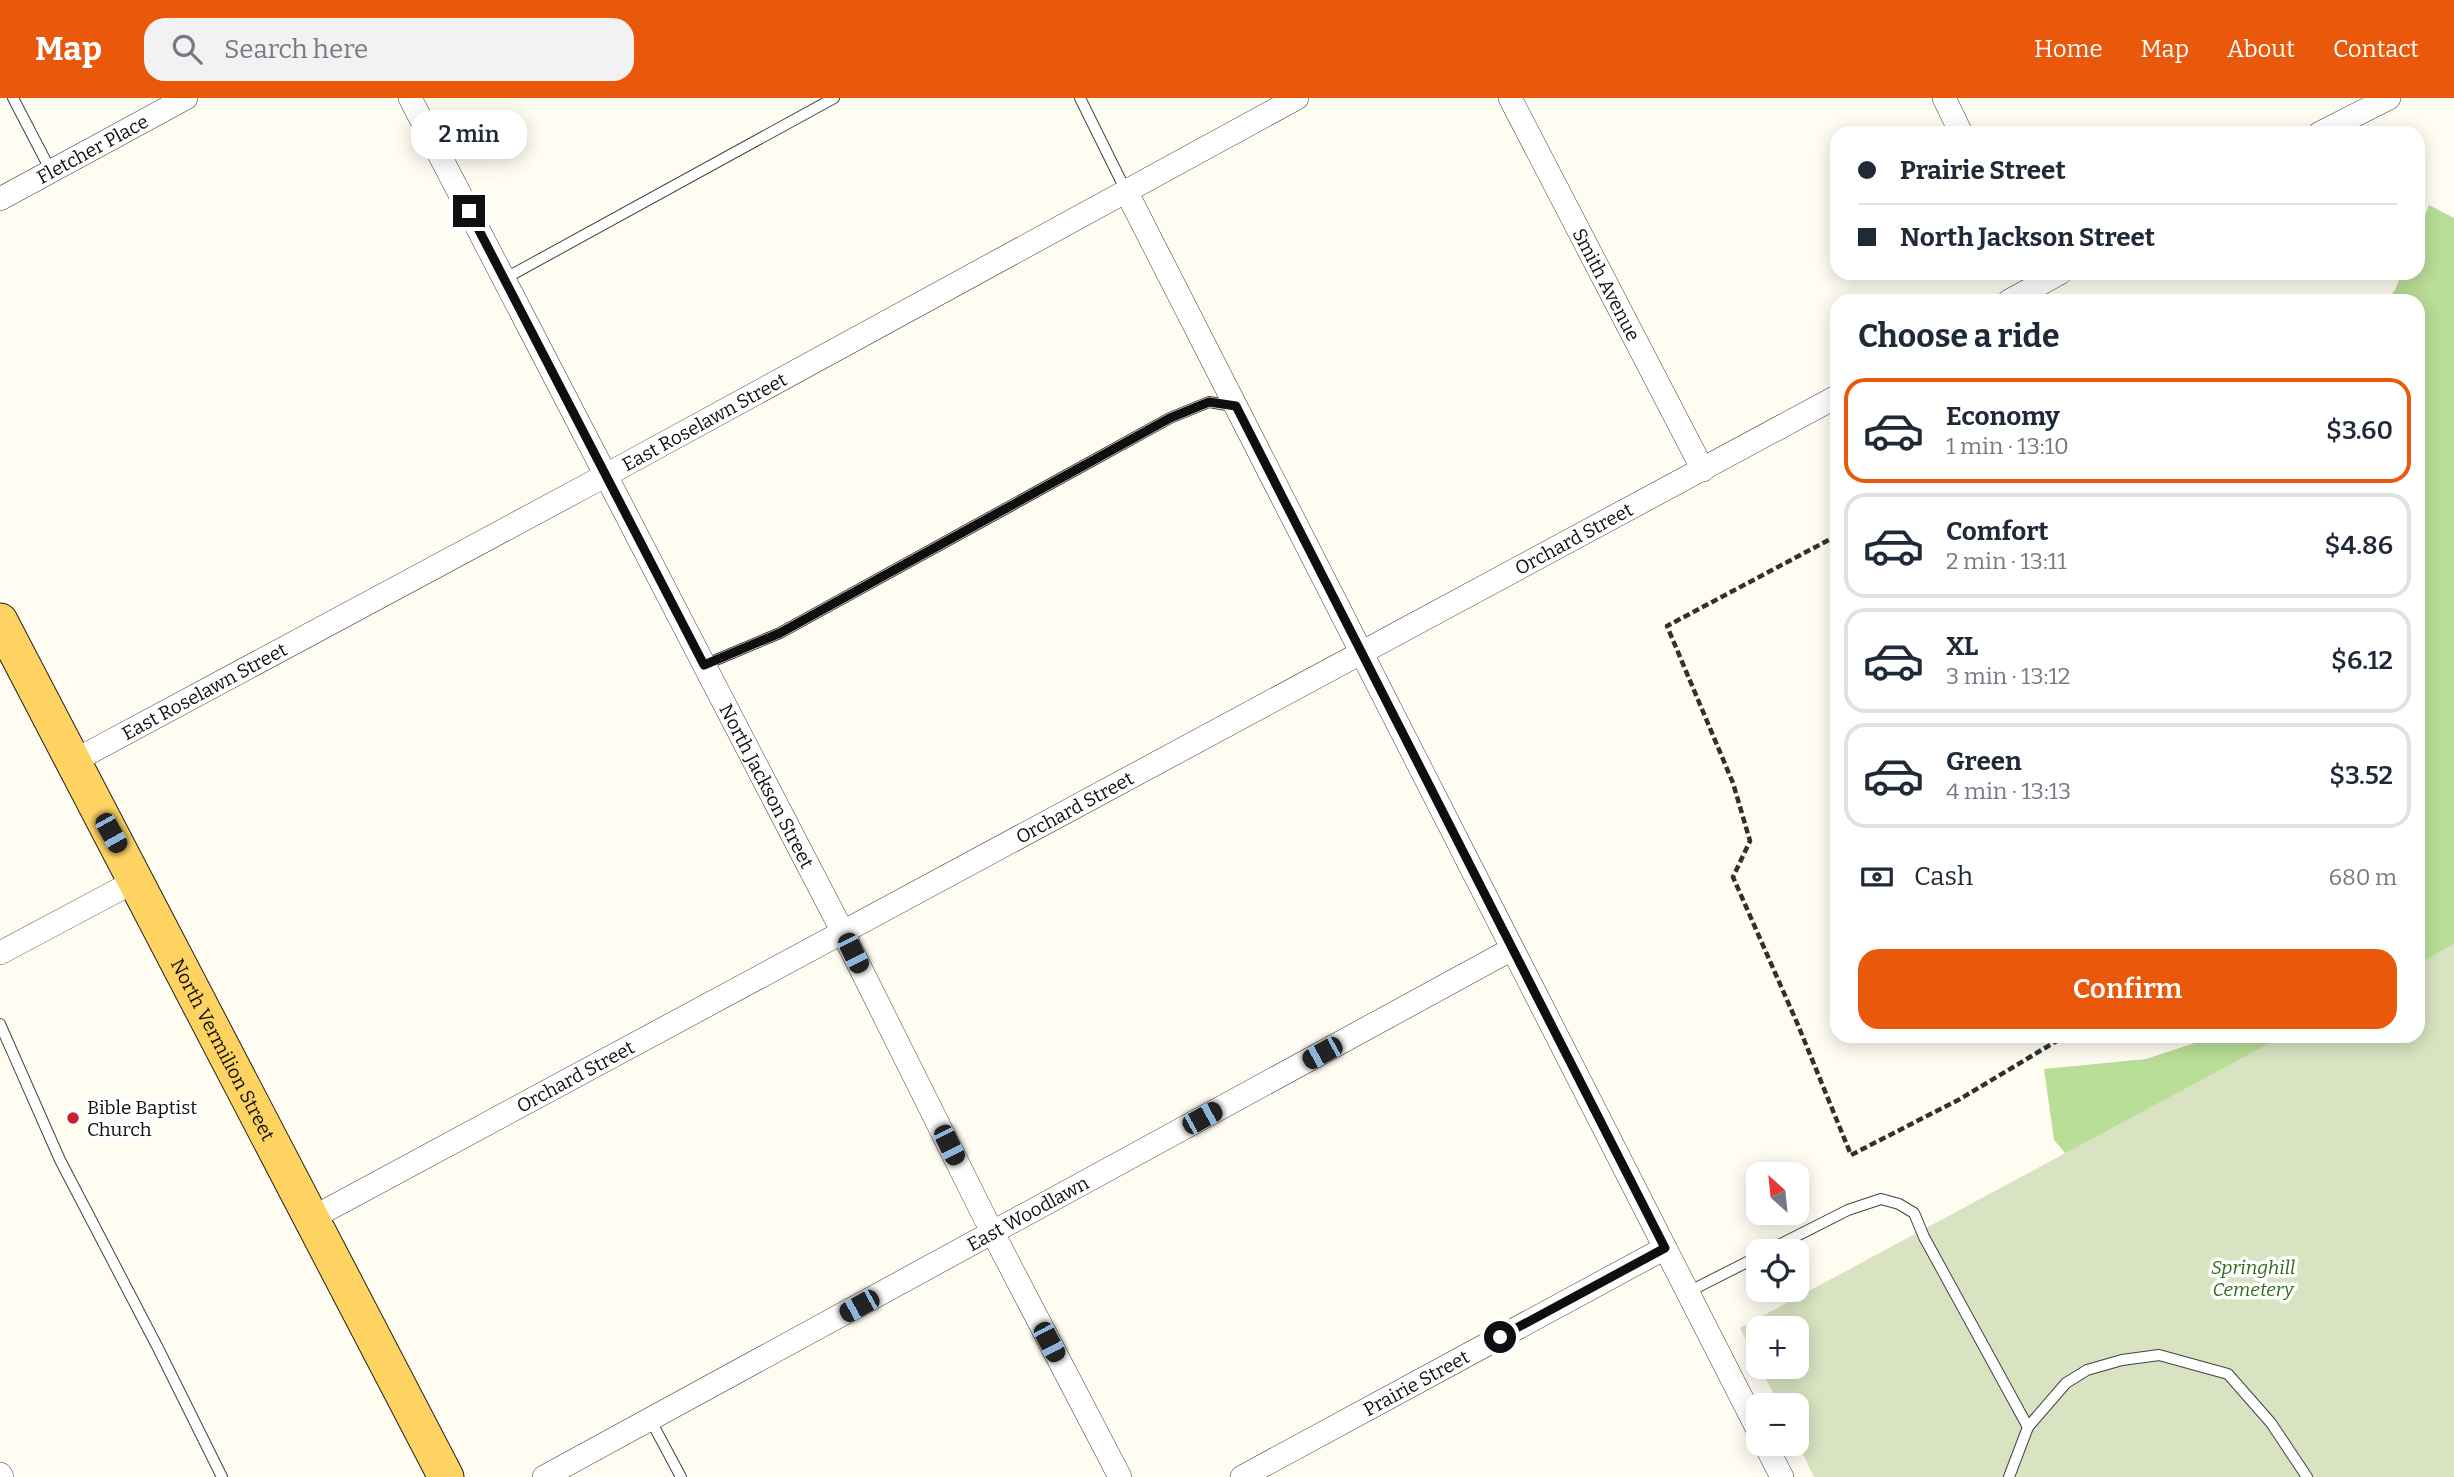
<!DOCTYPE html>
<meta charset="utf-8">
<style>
:root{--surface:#fff;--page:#f2f2f3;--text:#1f2937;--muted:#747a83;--line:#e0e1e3;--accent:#ea580c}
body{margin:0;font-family:Bitter,serif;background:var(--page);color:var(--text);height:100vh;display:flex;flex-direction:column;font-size:26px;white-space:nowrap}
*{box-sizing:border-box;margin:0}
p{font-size:23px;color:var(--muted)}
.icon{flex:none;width:38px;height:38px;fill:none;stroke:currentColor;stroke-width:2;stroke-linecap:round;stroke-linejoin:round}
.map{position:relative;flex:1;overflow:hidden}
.sheet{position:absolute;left:1830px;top:196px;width:595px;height:749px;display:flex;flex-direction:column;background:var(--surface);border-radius:21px;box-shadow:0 4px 18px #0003}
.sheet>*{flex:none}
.top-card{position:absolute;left:1830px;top:28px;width:595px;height:154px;border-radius:21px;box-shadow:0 4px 18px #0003;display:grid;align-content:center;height:154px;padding:0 28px;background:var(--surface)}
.needle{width:46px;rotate:333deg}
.fabs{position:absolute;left:1746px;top:1064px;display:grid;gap:14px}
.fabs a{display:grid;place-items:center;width:63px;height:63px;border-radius:14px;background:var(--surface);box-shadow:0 4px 18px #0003;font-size:35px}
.end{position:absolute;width:32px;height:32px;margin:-16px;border:9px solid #0f0f0f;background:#fff;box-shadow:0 0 0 4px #fff}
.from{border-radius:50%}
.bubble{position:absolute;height:49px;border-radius:21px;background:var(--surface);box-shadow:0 4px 18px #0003;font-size:23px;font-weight:600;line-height:49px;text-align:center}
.car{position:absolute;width:21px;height:42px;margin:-21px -10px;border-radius:9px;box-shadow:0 0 5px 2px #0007;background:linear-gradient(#222 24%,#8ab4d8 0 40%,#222 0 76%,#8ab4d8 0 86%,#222 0)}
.top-card b{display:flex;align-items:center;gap:24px;height:66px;font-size:26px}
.top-card b+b{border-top:2px solid var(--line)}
.top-card i{width:18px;height:18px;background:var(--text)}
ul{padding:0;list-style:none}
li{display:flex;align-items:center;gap:21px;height:105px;margin:0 14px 10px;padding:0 14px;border:4px solid var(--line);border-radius:21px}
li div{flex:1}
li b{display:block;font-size:26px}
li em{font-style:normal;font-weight:600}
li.current{border-color:var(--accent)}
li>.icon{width:63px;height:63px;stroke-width:1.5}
h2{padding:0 28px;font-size:32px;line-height:84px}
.pay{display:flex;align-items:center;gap:18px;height:77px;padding:0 28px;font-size:26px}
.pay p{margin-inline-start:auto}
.action{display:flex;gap:14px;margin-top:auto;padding:14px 28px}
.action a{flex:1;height:80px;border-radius:21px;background:var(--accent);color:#fff;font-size:28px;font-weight:600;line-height:80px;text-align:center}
header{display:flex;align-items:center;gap:42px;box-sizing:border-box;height:98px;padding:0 35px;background:var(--accent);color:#fff}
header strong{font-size:33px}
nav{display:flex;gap:38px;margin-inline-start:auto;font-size:24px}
.search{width:490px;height:63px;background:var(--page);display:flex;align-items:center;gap:18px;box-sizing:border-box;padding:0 24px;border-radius:21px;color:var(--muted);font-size:26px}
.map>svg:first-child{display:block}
</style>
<header>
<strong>Map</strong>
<div class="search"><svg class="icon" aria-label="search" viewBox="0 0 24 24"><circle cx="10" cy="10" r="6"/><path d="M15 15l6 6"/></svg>Search here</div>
<nav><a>Home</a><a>Map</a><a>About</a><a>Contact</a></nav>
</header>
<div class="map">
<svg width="2454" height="1379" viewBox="0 0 2454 1379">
<rect width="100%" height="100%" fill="#fffcf2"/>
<polygon fill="#b9de97" points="2429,107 2454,120 2454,1081 2122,1121 2054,1042 2044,971 2146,961 2216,938 2418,938 2418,203 2386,203 2395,192 2402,175 2418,175 2419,134"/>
<polygon fill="#d9e3c1" points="2454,846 2454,1379 1814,1379 1797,1344 1797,1307 1779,1307 1760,1269 1797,1269 1797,1230 1759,1230 1759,1267 1740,1230 2283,938 2418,938 2419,865"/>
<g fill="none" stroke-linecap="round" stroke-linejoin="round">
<defs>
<g id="lane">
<polyline points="13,0 51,73"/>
<polyline points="1080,0 1126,93"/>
<polyline points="504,181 834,0"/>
<polyline points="704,567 780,535 1170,320 1209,304 1233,308"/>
<polyline points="0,926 60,1062 158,1250 222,1379"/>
<polyline points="1767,1153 1848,1112 1881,1101 1899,1106 1914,1115 1924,1139 2028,1329"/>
<polyline points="1688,1194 1759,1158"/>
<polyline points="650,1321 681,1379"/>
<polyline points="2009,1379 2028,1329 2066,1285 2087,1272 2122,1262 2159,1257 2228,1276 2271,1325 2307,1379"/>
</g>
<g id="street">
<path id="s1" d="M410,0L835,819L984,1118L1120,1379"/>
<path id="s2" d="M1510,0L1703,372"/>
<polyline points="1944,0 1961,35"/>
<polyline points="2320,35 2389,0"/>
<polyline points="1126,93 1759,1334"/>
<path id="s3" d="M0,101L186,0"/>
<polyline points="2009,203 2060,175"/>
<path id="s4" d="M72,664L586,388L1297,0"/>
<polyline points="0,855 137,782"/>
<path id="s5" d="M312,1120L1838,298"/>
<polyline points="1765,1346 1782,1379"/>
<polyline points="0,1376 2,1379"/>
<path id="s6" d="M544,1379L1512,851"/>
<path id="s7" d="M1242,1379L1665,1150"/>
</g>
<g id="primary">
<path id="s8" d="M0,523L446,1379"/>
</g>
</defs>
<use href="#lane" stroke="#424242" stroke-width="12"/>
<use href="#street" stroke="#424242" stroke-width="24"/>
<use href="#primary" stroke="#202020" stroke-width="37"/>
<polyline stroke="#313131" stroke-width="4.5" stroke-dasharray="7 3.5" stroke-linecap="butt" points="1838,437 1667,528 1733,685 1750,743 1733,779 1798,927 1851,1057 1960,1001 2065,938"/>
<use href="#lane" stroke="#fff" stroke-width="10"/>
<use href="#street" stroke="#fff" stroke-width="23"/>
<use href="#primary" stroke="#fed362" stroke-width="35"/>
</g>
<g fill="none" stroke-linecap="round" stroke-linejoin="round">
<polyline stroke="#0f0f0f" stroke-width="9" points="469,113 704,567 780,535 1170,320 1209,304 1236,308 1665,1150 1500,1239"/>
</g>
<circle fill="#c71f2d" stroke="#fff" stroke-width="2.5" cx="73" cy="1020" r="7"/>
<g text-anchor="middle" stroke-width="7" stroke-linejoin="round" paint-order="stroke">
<g font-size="19" fill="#0f0f0f" stroke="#fff">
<text dy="7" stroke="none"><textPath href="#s3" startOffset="105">Fletcher Place</textPath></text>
<text dy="7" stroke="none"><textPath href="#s2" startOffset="210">Smith Avenue</textPath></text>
<text dy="7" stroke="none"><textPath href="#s4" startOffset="718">East Roselawn Street</textPath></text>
<text dy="7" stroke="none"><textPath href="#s5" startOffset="1433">Orchard Street</textPath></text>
<text dy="7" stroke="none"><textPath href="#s4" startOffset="150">East Roselawn Street</textPath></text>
<text dy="7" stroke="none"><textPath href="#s1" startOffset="775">North Jackson Street</textPath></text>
<text dy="7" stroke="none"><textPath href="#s5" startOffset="866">Orchard Street</textPath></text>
<text dy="7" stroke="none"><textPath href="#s8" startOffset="483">North Vermilion Street</textPath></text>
<text dy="7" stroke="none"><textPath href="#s5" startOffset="299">Orchard Street</textPath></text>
<text dy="7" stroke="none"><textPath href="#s6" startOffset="551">East Woodlawn</textPath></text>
<text dy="7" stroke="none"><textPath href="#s7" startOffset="198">Prairie Street</textPath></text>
</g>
<g font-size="19" fill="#0f0f0f" stroke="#fff" text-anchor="start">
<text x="87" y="1016">Bible Baptist<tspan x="87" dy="22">Church</tspan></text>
</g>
<g font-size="19" font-style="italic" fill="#2f6b1b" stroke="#fff">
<text x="2253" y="1176">Springhill<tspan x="2253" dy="22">Cemetery</tspan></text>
</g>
</g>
</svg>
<div class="fabs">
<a><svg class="needle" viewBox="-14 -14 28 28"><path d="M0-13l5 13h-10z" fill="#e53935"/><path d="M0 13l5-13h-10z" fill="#747a83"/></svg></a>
<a><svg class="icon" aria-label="locate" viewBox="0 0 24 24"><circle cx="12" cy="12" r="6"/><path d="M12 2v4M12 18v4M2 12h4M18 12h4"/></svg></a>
<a>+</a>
<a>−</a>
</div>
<i class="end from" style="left:1500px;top:1239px"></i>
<i class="end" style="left:469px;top:113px"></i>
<div class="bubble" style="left:411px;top:12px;width:116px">2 min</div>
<i class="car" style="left:111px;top:735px;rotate:151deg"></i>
<i class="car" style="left:853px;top:855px;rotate:154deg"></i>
<i class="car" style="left:1322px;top:955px;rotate:241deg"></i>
<i class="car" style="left:1202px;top:1020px;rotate:61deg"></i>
<i class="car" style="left:949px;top:1047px;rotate:154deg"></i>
<i class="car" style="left:859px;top:1208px;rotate:241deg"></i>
<i class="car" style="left:1049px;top:1244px;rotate:152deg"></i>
<div class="top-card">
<b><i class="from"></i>Prairie Street</b>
<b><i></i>North Jackson Street</b>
</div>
<section class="sheet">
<h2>Choose a ride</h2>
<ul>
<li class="current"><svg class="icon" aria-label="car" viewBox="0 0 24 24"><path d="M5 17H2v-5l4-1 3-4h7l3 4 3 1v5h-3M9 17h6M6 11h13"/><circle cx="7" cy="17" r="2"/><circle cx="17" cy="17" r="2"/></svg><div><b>Economy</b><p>1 min · 13:10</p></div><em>$3.60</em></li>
<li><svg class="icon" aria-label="car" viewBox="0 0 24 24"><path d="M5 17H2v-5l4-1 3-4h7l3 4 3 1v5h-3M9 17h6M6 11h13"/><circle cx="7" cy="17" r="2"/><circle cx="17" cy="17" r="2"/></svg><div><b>Comfort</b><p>2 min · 13:11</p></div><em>$4.86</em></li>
<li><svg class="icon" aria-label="car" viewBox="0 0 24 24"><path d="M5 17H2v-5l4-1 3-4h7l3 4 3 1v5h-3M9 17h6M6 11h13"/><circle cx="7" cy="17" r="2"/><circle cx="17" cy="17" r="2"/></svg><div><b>XL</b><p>3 min · 13:12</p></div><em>$6.12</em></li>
<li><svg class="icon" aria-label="car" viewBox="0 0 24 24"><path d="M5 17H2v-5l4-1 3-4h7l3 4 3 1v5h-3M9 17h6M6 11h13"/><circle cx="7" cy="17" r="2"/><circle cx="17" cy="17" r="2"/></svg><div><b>Green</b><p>4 min · 13:13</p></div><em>$3.52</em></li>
</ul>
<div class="pay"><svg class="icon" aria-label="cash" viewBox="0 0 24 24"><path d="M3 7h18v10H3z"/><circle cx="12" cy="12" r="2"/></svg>Cash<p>680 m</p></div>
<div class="action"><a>Confirm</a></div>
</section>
</div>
